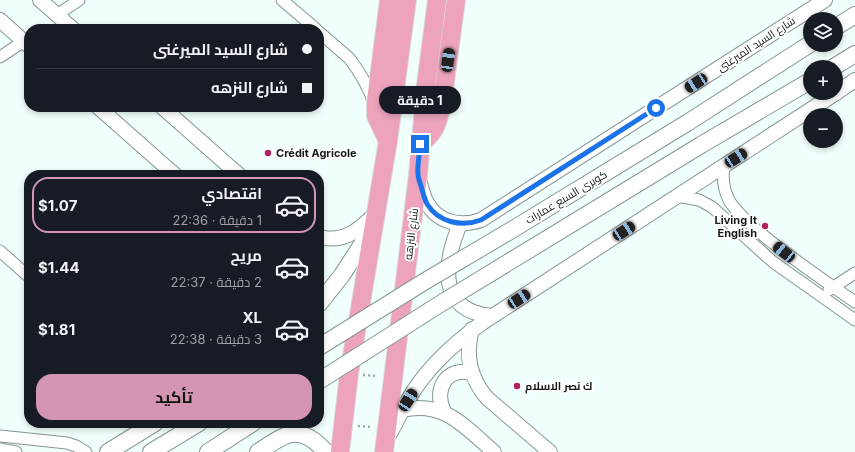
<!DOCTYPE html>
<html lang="ar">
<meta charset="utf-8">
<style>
:root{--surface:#171b24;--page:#20242c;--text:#f1f3f6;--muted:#9ea1a6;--line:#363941;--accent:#d395b2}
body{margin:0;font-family:Inter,Cairo,sans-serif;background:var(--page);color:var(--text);direction:rtl;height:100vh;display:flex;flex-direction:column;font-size:15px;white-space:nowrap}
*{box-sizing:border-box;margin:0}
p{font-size:13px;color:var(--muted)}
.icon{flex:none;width:22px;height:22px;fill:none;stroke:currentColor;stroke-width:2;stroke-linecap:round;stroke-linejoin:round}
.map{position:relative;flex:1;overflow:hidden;direction:ltr}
.panel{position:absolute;left:24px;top:170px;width:300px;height:258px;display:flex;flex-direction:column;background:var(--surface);border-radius:16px;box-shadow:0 2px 6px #0003;direction:rtl}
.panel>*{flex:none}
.banner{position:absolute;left:24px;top:24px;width:300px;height:88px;border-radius:16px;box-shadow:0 2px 6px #0003;direction:rtl;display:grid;align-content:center;height:88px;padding:0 12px;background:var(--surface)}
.tools{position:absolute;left:803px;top:12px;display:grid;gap:8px}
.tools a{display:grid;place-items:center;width:40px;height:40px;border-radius:50%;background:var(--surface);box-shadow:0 2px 6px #0003;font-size:20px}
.end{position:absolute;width:18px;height:18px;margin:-9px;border:5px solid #1a73e8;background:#fff;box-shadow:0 0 0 2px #fff}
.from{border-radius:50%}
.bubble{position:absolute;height:28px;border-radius:14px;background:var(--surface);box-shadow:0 2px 6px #0003;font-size:13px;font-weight:700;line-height:28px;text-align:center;direction:rtl}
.car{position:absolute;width:12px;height:24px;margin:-12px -6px;border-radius:5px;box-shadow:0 0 3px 1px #0007;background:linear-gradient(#222 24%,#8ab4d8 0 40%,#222 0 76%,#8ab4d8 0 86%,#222 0)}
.banner b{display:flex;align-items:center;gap:14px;height:38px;font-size:15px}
.banner b+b{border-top:1px solid var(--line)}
.banner i{width:10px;height:10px;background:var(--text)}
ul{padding:7px 0 0;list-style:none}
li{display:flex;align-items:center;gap:12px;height:56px;margin:0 8px 6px;padding:0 4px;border:2px solid transparent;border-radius:16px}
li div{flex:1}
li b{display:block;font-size:15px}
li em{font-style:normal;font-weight:700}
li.on{border-color:var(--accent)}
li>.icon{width:36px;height:36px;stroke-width:1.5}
.button{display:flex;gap:8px;margin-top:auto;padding:8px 12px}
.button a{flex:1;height:46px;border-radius:16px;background:var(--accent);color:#111;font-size:16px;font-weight:700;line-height:46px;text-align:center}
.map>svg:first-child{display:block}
</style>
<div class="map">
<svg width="855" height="452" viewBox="0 0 855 452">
<rect width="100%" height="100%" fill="#f1fffd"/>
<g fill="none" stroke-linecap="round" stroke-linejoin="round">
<defs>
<g id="minor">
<polyline points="282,0 316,29"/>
<polyline points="57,15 79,0"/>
<path d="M319,32L349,58C360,72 368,86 374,103"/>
<polyline points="0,57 24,41"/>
<path d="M724,166C722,178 724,191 730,202C737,213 748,222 758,231C789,257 822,279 855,302"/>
<polyline points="677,196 699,200 712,207 773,262 855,320"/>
<polyline points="0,251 29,277"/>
<polyline points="829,290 855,273"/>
<polyline points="0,436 67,443 76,446 86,452"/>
<polyline points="0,449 16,452"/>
</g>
<g id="tertiary">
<polyline points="40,0 73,29"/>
<polyline points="0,20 29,46"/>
<polyline points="836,93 855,80"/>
<polyline points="98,107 175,175"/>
<polyline points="162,107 239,175"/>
<path d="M419,180C422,188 423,196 427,203C438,223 461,227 481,220L825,0"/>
<path d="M460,224C444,262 436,311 492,316"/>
<path d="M319,237C344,243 358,231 375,214"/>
<path d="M472,329C465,354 470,378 487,398L550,452"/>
<path d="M402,410C444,400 465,427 494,452"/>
<path d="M444,412C433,390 446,366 472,373"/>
<path d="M389,435C396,424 401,411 408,400C426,368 453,344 482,323L836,93"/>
</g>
<g id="secondary">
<polyline points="836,27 855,15"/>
<polyline points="834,67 855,54"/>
<polyline points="687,123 810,44"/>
<polyline points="701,145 810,81"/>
<polyline points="319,304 342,275 366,238 372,231"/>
<polyline points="108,452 155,423"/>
<polyline points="151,452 199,423"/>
<polyline points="208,452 253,423"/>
<path d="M258,452C286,434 299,422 326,452"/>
</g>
<g id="primary">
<polyline points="388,141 376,116 376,101 389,0"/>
<path d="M420,144C436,132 438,122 442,104L456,0"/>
<polyline points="340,452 349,374 388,141 407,0"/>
<polyline points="384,452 418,175 426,85 437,0"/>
</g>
</defs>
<use href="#minor" stroke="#869593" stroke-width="13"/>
<use href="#tertiary" stroke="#869593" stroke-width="16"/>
<use href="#secondary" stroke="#869593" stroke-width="18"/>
<use href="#primary" stroke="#dadbda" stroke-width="20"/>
<g stroke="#a0aba9" stroke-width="2.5" stroke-dasharray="2 3" stroke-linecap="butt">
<polyline points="39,29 47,23"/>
<polyline points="363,375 378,376"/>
<polyline points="358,426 372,427"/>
</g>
<use href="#minor" stroke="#fff" stroke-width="11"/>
<use href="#tertiary" stroke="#fff" stroke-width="14"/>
<use href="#secondary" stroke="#fff" stroke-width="16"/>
<use href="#primary" stroke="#eda3bc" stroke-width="18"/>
<defs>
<g id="secondary-bridge">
<polyline points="319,347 427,280 510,231 687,123"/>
<polyline points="319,381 440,304 701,145"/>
</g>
</defs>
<use href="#secondary-bridge" stroke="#869593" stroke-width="18" stroke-linecap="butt"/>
<use href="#secondary-bridge" stroke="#fff" stroke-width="16"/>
</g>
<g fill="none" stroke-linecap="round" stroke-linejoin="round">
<path stroke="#1a73e8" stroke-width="5" d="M420,144C420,153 417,165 418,174C418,178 420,183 421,186C423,192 424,198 427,204C439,223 462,227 481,220L656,108"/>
</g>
<g fill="#ae225f" stroke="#fff" stroke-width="1.5">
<circle cx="268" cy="153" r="4"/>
<circle cx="765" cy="226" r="4"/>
<circle cx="517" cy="386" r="4"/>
</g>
<g text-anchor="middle" stroke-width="4" stroke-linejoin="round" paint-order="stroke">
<g font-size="11" fill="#151b1a" stroke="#fff">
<text transform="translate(756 44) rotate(-33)" y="4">شارع السيد الميرغنى</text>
<text transform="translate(566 197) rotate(-31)" y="4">كوبرى السبع عمارات</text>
<text transform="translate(411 234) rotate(-83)" y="4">شارع النزهه</text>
</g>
<g font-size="11" font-weight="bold" fill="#151b1a" stroke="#fff" text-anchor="start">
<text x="276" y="157">Crédit Agricole</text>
<text x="757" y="224" text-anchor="end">Living It<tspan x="757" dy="13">English</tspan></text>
<text x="525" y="390">ك نصر الاسلام</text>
</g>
</g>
</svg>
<div class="tools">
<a><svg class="icon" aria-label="layers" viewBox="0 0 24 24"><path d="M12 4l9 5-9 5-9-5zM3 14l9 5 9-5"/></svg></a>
<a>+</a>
<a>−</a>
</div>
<i class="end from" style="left:656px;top:108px"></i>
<i class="end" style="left:420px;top:144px"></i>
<div class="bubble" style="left:379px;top:86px;width:82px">1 دقيقة</div>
<i class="car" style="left:448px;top:60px;rotate:8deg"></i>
<i class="car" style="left:696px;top:83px;rotate:237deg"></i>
<i class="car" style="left:736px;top:158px;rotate:57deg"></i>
<i class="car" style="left:624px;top:231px;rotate:57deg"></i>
<i class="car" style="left:784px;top:252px;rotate:309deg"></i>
<i class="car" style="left:519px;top:299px;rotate:57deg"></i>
<i class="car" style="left:408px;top:400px;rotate:33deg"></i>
<div class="banner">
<b><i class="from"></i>شارع السيد الميرغنى</b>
<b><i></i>شارع النزهه</b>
</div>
<section class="panel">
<ul>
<li class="on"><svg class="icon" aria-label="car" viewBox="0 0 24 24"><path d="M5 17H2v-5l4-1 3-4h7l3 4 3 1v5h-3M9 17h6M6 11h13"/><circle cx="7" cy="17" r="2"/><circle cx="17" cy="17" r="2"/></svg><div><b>اقتصادي</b><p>1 دقيقة · 22:36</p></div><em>$1.07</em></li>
<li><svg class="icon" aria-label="car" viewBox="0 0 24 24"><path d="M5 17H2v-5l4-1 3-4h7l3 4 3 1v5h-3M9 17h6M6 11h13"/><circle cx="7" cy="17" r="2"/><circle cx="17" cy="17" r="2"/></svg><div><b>مريح</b><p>2 دقيقة · 22:37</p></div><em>$1.44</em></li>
<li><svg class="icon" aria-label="car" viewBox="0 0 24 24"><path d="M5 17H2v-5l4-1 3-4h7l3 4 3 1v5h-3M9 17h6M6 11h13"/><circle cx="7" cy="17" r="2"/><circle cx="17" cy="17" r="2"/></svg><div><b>XL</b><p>3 دقيقة · 22:38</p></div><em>$1.81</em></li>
</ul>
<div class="button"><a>تأكيد</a></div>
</section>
</div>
